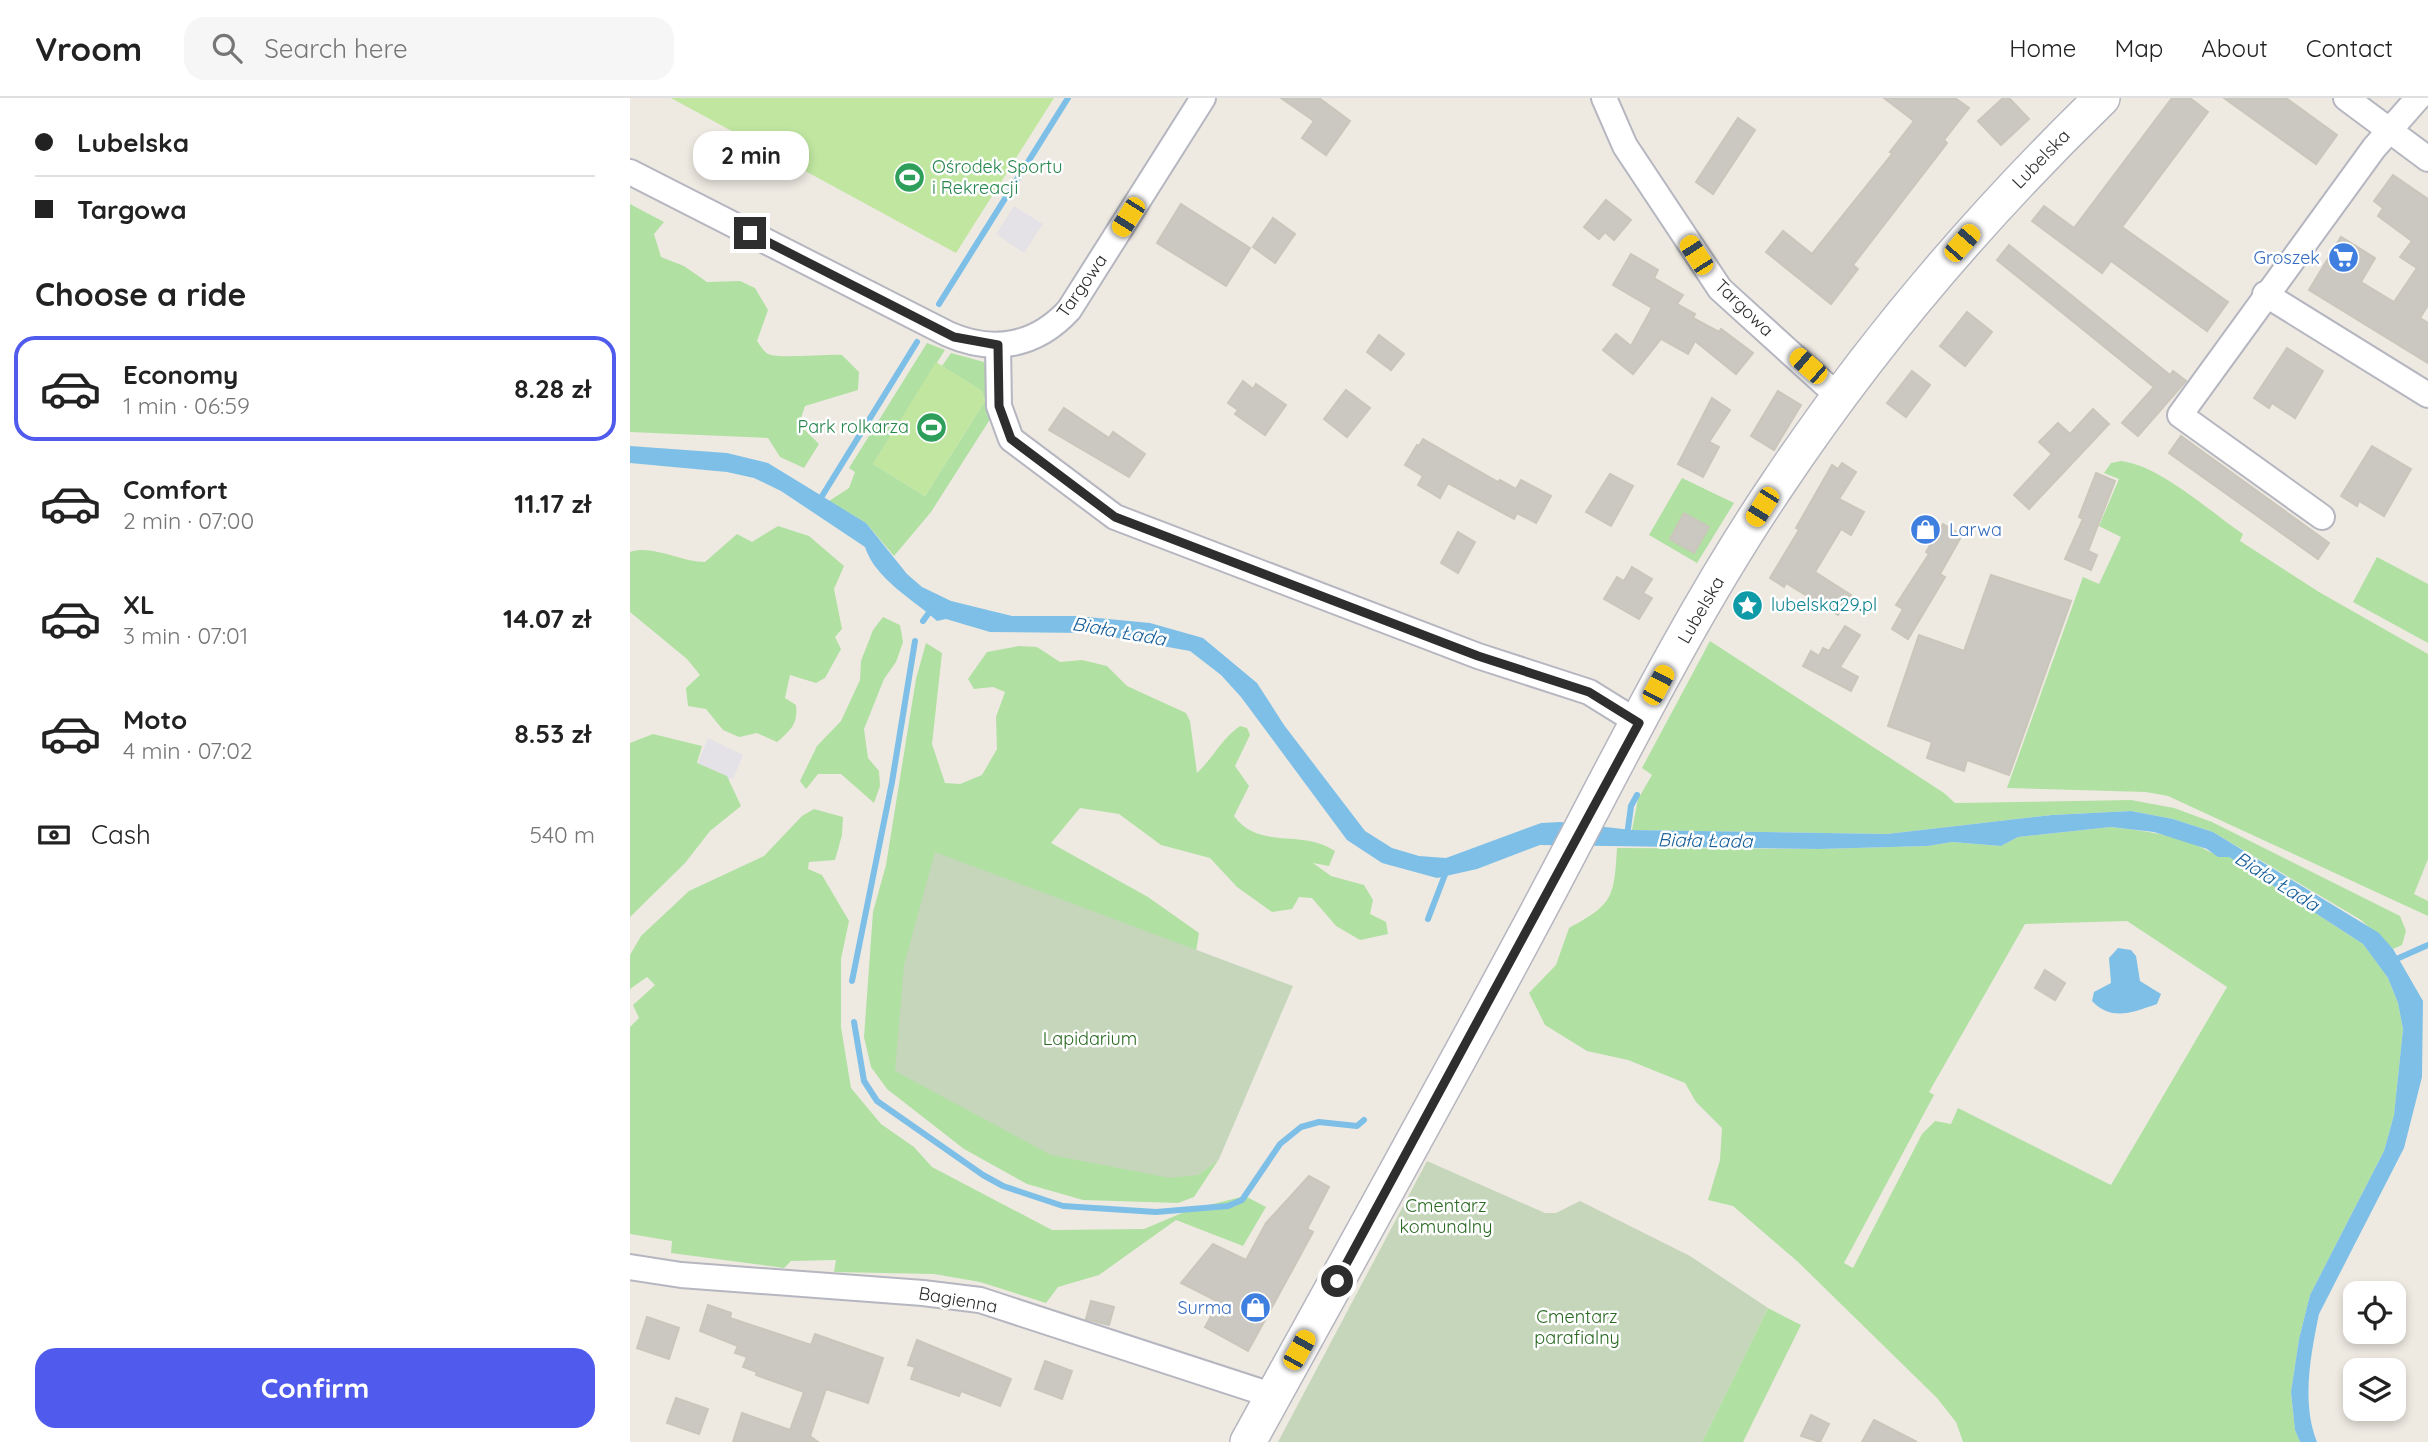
<!DOCTYPE html>
<meta charset="utf-8">
<style>
:root{--surface:#fff;--page:#f6f6f6;--text:#222;--muted:#767676;--line:#e0e0e0;--accent:#505bed}
body{margin:0;font-family:Quicksand,sans-serif;background:var(--page);color:var(--text);height:100vh;display:flex;flex-direction:column;font-size:26px;white-space:nowrap}
*{box-sizing:border-box;margin:0}
p{font-size:23px;color:var(--muted)}
.icon{flex:none;width:38px;height:38px;fill:none;stroke:currentColor;stroke-width:2;stroke-linecap:round;stroke-linejoin:round}
.map{position:relative;flex:1;overflow:hidden}
.sheet{display:flex;flex-direction:column;background:var(--surface);width:630px}
.sheet>*{flex:none}
.banner{display:grid;align-content:center;height:154px;padding:0 35px;background:var(--surface)}
.buttons{position:absolute;left:1713px;top:1183px;display:grid;gap:14px}
.buttons a{display:grid;place-items:center;width:63px;height:63px;border-radius:14px;background:var(--surface);box-shadow:0 4px 10px #0003;font-size:35px}
.end{position:absolute;width:32px;height:32px;margin:-16px;border:9px solid #2e2e2e;background:#fff;box-shadow:0 0 0 4px #fff}
.from{border-radius:50%}
.bubble{position:absolute;height:49px;border-radius:21px;background:var(--surface);box-shadow:0 4px 10px #0003;font-size:23px;font-weight:700;line-height:49px;text-align:center}
.car{position:absolute;width:21px;height:42px;margin:-21px -10px;border-radius:9px;box-shadow:0 0 5px 2px #0007;background:linear-gradient(#f5c518 24%,#345 0 40%,#f5c518 0 76%,#345 0 86%,#f5c518 0)}
.banner b{display:flex;align-items:center;gap:24px;height:66px;font-size:26px}
.banner b+b{border-top:2px solid var(--line)}
.banner i{width:18px;height:18px;background:var(--text)}
ul{padding:0;list-style:none}
li{display:flex;align-items:center;gap:21px;height:105px;margin:0 14px 10px;padding:0 21px;border:4px solid transparent;border-radius:21px}
li div{flex:1}
li b{display:block;font-size:26px}
li em{font-style:normal;font-weight:700}
li.active{border-color:var(--accent)}
li>.icon{width:63px;height:63px;stroke-width:1.5}
h2{padding:0 35px;font-size:32px;line-height:84px}
.pay{display:flex;align-items:center;gap:18px;height:77px;padding:0 35px;font-size:26px}
.pay p{margin-inline-start:auto}
.button{display:flex;gap:14px;margin-top:auto;padding:14px 35px}
.button a{flex:1;height:80px;border-radius:21px;background:var(--accent);color:#fff;font-size:28px;font-weight:700;line-height:80px;text-align:center}
header{display:flex;align-items:center;gap:42px;box-sizing:border-box;height:98px;padding:0 35px;background:var(--surface);border-bottom:2px solid var(--line)}
header strong{font-size:33px}
nav{display:flex;gap:38px;margin-inline-start:auto;font-size:24px}
.search{width:490px;height:63px;background:var(--page);display:flex;align-items:center;gap:18px;box-sizing:border-box;padding:0 24px;border-radius:21px;color:var(--muted);font-size:26px}
main{display:flex;flex:1;min-height:0}
.map>svg:first-child{display:block}
</style>
<header>
<strong>Vroom</strong>
<div class="search"><svg class="icon" aria-label="search" viewBox="0 0 24 24"><circle cx="10" cy="10" r="6"/><path d="M15 15l6 6"/></svg>Search here</div>
<nav><a>Home</a><a>Map</a><a>About</a><a>Contact</a></nav>
</header>
<main>
<section class="sheet">
<div class="banner">
<b><i class="from"></i>Lubelska</b>
<b><i></i>Targowa</b>
</div>
<h2>Choose a ride</h2>
<ul>
<li class="active"><svg class="icon" aria-label="car" viewBox="0 0 24 24"><path d="M5 17H2v-5l4-1 3-4h7l3 4 3 1v5h-3M9 17h6M6 11h13"/><circle cx="7" cy="17" r="2"/><circle cx="17" cy="17" r="2"/></svg><div><b>Economy</b><p>1 min · 06:59</p></div><em>8.28 zł</em></li>
<li><svg class="icon" aria-label="car" viewBox="0 0 24 24"><path d="M5 17H2v-5l4-1 3-4h7l3 4 3 1v5h-3M9 17h6M6 11h13"/><circle cx="7" cy="17" r="2"/><circle cx="17" cy="17" r="2"/></svg><div><b>Comfort</b><p>2 min · 07:00</p></div><em>11.17 zł</em></li>
<li><svg class="icon" aria-label="car" viewBox="0 0 24 24"><path d="M5 17H2v-5l4-1 3-4h7l3 4 3 1v5h-3M9 17h6M6 11h13"/><circle cx="7" cy="17" r="2"/><circle cx="17" cy="17" r="2"/></svg><div><b>XL</b><p>3 min · 07:01</p></div><em>14.07 zł</em></li>
<li><svg class="icon" aria-label="car" viewBox="0 0 24 24"><path d="M5 17H2v-5l4-1 3-4h7l3 4 3 1v5h-3M9 17h6M6 11h13"/><circle cx="7" cy="17" r="2"/><circle cx="17" cy="17" r="2"/></svg><div><b>Moto</b><p>4 min · 07:02</p></div><em>8.53 zł</em></li>
</ul>
<div class="pay"><svg class="icon" aria-label="cash" viewBox="0 0 24 24"><path d="M3 7h18v10H3z"/><circle cx="12" cy="12" r="2"/></svg>Cash<p>540 m</p></div>
<div class="button"><a>Confirm</a></div>
</section>
<div class="map">
<svg width="1798" height="1344" viewBox="0 0 1798 1344">
<rect width="100%" height="100%" fill="#eeeae2"/>
<g fill="#e4e1e7">
<polygon points="384,108 413,126 394,155 366,136"/>
<polygon points="78,640 113,657 103,681 100,680 96,689 64,675"/>
</g>
<g fill="#b1e0a3" fill-rule="evenodd">
<path d="M0,106L34,124L24,136L31,159L54,168L77,184L110,183L125,190L138,212L127,243C130,247 133,253 138,256C148,261 197,256 212,257L229,274L228,292L175,308L169,326L189,346L174,370L150,359L138,340L0,334Z"/>
<polygon points="297,245 315,252 243,366 295,398 355,303 352,293 312,268 321,255 354,264 360,281 364,315 301,414 264,458 236,425 199,403 219,390 225,374 219,370"/>
<path d="M1491,363C1531,368 1579,413 1613,436L1610,443L1689,494L1798,556V761L1784,796L1798,803V818L1538,698L1516,694L1377,690L1453,479L1469,486L1491,439L1469,428L1489,381L1474,375L1481,365Z"/>
<polygon points="1052,380 1104,405 1067,465 1019,437"/>
<path d="M148,428L179,438L214,468L204,491L212,531L205,539L211,551L195,580L186,585L160,577L155,600L166,607C168,626 161,632 147,644L127,635L109,639L93,632L76,611L58,608L56,590L70,577L57,561L0,514V454C22,446 51,464 75,464L107,436L122,444Z"/>
<polygon points="1747,459 1798,486 1798,545 1723,504"/>
<polygon points="253,519 270,527 273,544 266,564 254,581 234,631 238,660 249,673 250,688 244,705 211,676 188,676 176,691 170,683 187,648 211,623 230,582 231,563 243,532"/>
<polygon points="1080,543 1314,695 1325,705 1501,702 1544,710 1582,724 1770,818 1776,833 1772,847 1763,851 1731,822 1583,734 1543,721 1501,713 1422,717 1257,736 1002,732 1008,701 1022,677 1012,670"/>
<path d="M296,545L312,555L302,646L315,685L330,686L352,677L367,651L366,619L375,594L363,589L344,591L338,581L357,554L389,548L407,549L430,564L452,562L477,568L497,588L556,615L560,623L567,675C584,659 591,641 610,628L617,630L620,637L605,668L619,688L604,718C630,753 671,730 705,753L699,768L683,765L701,778L734,787L743,802L740,816L756,824L758,836L730,842L706,828L682,800L669,799L662,811L642,814L607,789L580,760L531,747L489,716L450,710L421,745L518,799L569,835L566,853L305,755L568,1077L589,1061L564,1099L548,1105L453,1102L397,1086L334,1051L257,991L241,969L234,939L243,814L256,767L286,581Z"/>
<polygon points="23,636 72,648 67,665 97,678 111,708 80,733 55,765 0,819 0,645"/>
<polygon points="184,711 213,719 212,737 205,762 179,764 178,771 192,777 219,823 211,861 211,929 221,990 251,1026 284,1049 302,1069 422,1132 514,1131 559,1112 615,1098 636,1109 613,1148 546,1122 469,1177 428,1189 416,1205 350,1184 304,1176 204,1174 206,1162 161,1163 154,1170 41,1155 42,1143 0,1136 0,929 9,920 3,907 25,887 17,879 0,891 0,857 11,838 59,793 134,758 172,718"/>
<path d="M1481,729C1508,732 1532,735 1558,744C1572,748 1584,759 1599,759L1733,846L1758,880L1768,905L1773,931L1764,1017L1754,1053L1680,1197L1669,1241L1661,1294L1665,1332L1670,1344H1333L1326,1324L1307,1300L1167,1163L1103,1108L1078,1102L1090,1062L1092,1030L1066,1004L1055,985L998,962L957,953L915,927L899,895L926,867L939,830C983,806 984,800 987,750L1189,751L1298,748L1322,744L1371,748L1388,739ZM1497,823L1597,889L1481,1087L1328,1010L1321,1026L1305,1023L1292,1036L1223,1170L1214,1165L1304,997L1299,994L1395,826Z"/>
<polygon points="1138,1210 1171,1227 1113,1344 1072,1344"/>
</g>
<g fill="#c5d6ba">
<polygon points="305,754 663,888 589,1061 568,1077 540,1080 421,1057 265,973 274,867"/>
<polygon points="797,1063 915,1115 926,1115 950,1103 1060,1158 1138,1210 1072,1344 648,1344"/>
</g>
<g fill="#c0e6a0">
<polygon points="41,0 424,0 326,155"/>
<polygon points="306,264 352,293 355,303 295,398 243,366"/>
</g>
<g fill="#7ebfe7">
<path d="M0,348L97,355L138,365L236,425L277,476L292,489L321,503L382,518H447L520,525L573,540L627,585L654,627L735,733L762,750L789,758L816,760L911,725L930,724L1002,732L1257,736L1422,717L1501,713L1543,721L1583,734L1749,835L1763,851L1793,903L1792,979L1774,1050L1689,1216C1681,1255 1671,1305 1687,1344H1670L1665,1332L1661,1294L1669,1241L1680,1197L1754,1053L1764,1017L1773,931L1768,905L1758,880L1733,846L1599,759H1588L1577,751L1524,734L1481,729L1388,739L1371,748L1322,744L1298,748L1189,751L910,747L847,771L807,780L752,765L717,742L611,599L591,577L560,553L460,535L360,534L316,521L307,523C284,502 245,481 235,449L151,393L124,380L97,374L0,365Z"/>
<path d="M1488,850L1501,852L1506,858L1510,883L1531,896L1527,906C1503,914 1482,924 1462,903L1464,894L1481,885L1479,860Z"/>
</g>
<g fill="none" stroke-linecap="round" stroke-linejoin="round">
<g stroke="#7ebfe7" stroke-width="6">
<polyline points="309,206 438,0"/>
<polyline points="189,403 287,244"/>
<polyline points="293,523 303,509"/>
<polyline points="997,738 1001,708 1007,697"/>
<polyline points="798,821 816,774"/>
<polyline points="1762,863 1798,847"/>
<polyline points="222,883 262,684 285,543"/>
<polyline points="224,924 234,983 247,1003 353,1077 373,1088 433,1108 526,1114 598,1108 612,1102 650,1046 671,1029 689,1024 727,1028 734,1022"/>
</g>
</g>
<g fill="#cac8c0" stroke="#cac6bb" stroke-width="2">
<polygon points="651,0 689,0 720,23 696,57 672,40 684,23"/>
<polygon points="1254,0 1325,0 1339,10 1314,42 1317,45 1223,167 1228,171 1201,206 1136,154 1153,133 1182,156 1263,55 1260,54 1284,23"/>
<polygon points="1373,0 1379,0 1399,21 1371,47 1348,23"/>
<polygon points="1542,0 1560,0 1578,14 1492,129 1598,204 1577,233 1481,163 1472,175 1402,123 1414,108 1444,130"/>
<polygon points="1594,0 1656,0 1707,37 1686,66"/>
<polygon points="1108,20 1125,32 1083,96 1066,84"/>
<polygon points="1763,77 1798,101 1798,207 1790,220 1798,225 1798,265 1679,192 1711,139 1745,160 1731,184 1764,204 1787,170 1770,159 1782,143 1748,118 1753,110 1744,103"/>
<polygon points="976,102 1001,122 984,142 975,134 969,141 954,129"/>
<polygon points="551,106 620,150 596,188 527,145"/>
<polygon points="643,120 665,136 645,165 623,149"/>
<polygon points="1379,147 1540,277 1543,273 1556,283 1508,338 1492,325 1524,289 1367,162"/>
<polygon points="1001,156 1028,172 1024,180 1053,197 1047,206 1065,216 1063,220 1089,234 1091,231 1123,255 1106,276 1065,243 1058,256 1031,241 1003,276 973,252 986,236 1001,248 1022,210 983,187"/>
<polygon points="1337,214 1362,234 1335,268 1310,248"/>
<polygon points="749,237 774,256 761,272 737,254"/>
<polygon points="1657,250 1693,273 1665,320 1642,305 1639,310 1624,300"/>
<polygon points="1282,273 1300,287 1276,319 1257,305"/>
<polygon points="613,283 623,291 626,286 656,307 635,337 605,316 608,312 598,305"/>
<polygon points="716,292 740,310 717,339 694,321"/>
<polygon points="1148,293 1171,307 1144,352 1121,338"/>
<polygon points="1082,300 1100,312 1079,344 1089,349 1073,379 1048,366"/>
<polygon points="434,310 479,340 483,334 515,356 499,379 419,332"/>
<polygon points="1463,311 1479,326 1399,411 1384,397 1422,356 1409,344 1428,325 1440,336"/>
<polygon points="1551,338 1699,445 1688,461 1539,355"/>
<polygon points="793,341 868,384 870,382 886,391 891,382 921,398 906,425 887,415 884,421 818,385 810,400 788,387 793,378 775,367 787,347 789,348"/>
<polygon points="1742,348 1781,371 1754,418 1729,403 1727,408 1711,398"/>
<polygon points="1212,365 1226,374 1209,401 1234,414 1221,437 1211,431 1185,474 1221,497 1208,517 1156,485 1154,489 1140,480 1169,432 1166,430 1202,367 1208,371"/>
<polygon points="1466,375 1485,383 1458,453 1467,457 1461,472 1435,461 1453,421 1449,419"/>
<polygon points="980,376 1003,388 981,428 956,414"/>
<polygon points="1054,415 1079,429 1064,455 1040,441"/>
<polygon points="1313,426 1332,437 1310,476 1315,479 1278,541 1262,531 1273,511 1266,507 1299,456 1296,454"/>
<polygon points="828,434 845,444 828,475 811,465"/>
<polygon points="1002,469 1022,481 1013,495 1022,500 1009,521 974,501 987,479 994,483"/>
<polygon points="1361,477 1441,503 1379,677 1337,662 1334,673 1297,660 1302,644 1258,628 1289,537 1334,553"/>
<polygon points="1215,528 1230,537 1210,569 1228,579 1221,593 1173,568 1181,553 1189,558 1193,550 1199,553"/>
<polygon points="1415,872 1435,885 1425,902 1405,890"/>
<polygon points="679,1078 699,1089 677,1131 683,1134 618,1253 575,1229 589,1204 551,1185 583,1146 616,1162 636,1125"/>
<polygon points="461,1203 484,1209 479,1227 456,1221"/>
<polygon points="78,1207 101,1215 100,1220 181,1247 185,1236 253,1260 238,1305 196,1291 180,1338 188,1344 103,1344 112,1315 160,1332 174,1294 126,1277 127,1274 113,1269 117,1259 105,1255 108,1248 70,1233"/>
<polygon points="17,1219 49,1230 39,1261 7,1250"/>
<polygon points="287,1242 381,1281 370,1308 331,1293 329,1298 281,1281 285,1269 278,1267"/>
<polygon points="415,1263 442,1273 432,1301 405,1291"/>
<polygon points="46,1300 78,1311 69,1336 37,1325"/>
<polygon points="1181,1317 1199,1326 1190,1344 1171,1338"/>
<polygon points="1244,1322 1287,1344 1232,1344"/>
</g>
<g fill="none" stroke-linecap="round" stroke-linejoin="round">
<defs>
<g id="street">
<polyline points="974,0 995,48 1090,191 1208,298"/>
<polyline points="1716,0 1798,61"/>
<path d="M0,74L318,236C363,256 406,248 439,212L573,0"/>
<polyline points="1635,196 1798,297"/>
<polyline points="368,247 369,308 381,341 485,419 848,558 959,594 1009,625"/>
<polyline points="1692,419 1550,317 1744,50 1788,0"/>
<polyline points="0,1169 51,1177 293,1195 350,1202 644,1298"/>
</g>
<path id="secondary" d="M618,1344C711,1175 805,1006 896,836C977,686 1051,529 1147,387C1241,246 1350,118 1472,0"/>
</defs>
<use href="#street" stroke="#b5b6c0" stroke-width="28"/>
<use href="#secondary" stroke="#b5b6c0" stroke-width="38"/>
<use href="#street" stroke="#fff" stroke-width="24"/>
<use href="#secondary" stroke="#fff" stroke-width="35"/>
</g>
<g fill="none" stroke-linecap="round" stroke-linejoin="round">
<polyline stroke="#2e2e2e" stroke-width="9" points="120,135 324,239 368,247 369,308 381,341 485,419 848,558 959,594 1009,625 707,1183"/>
</g>
<defs>
<symbol id="stadium-disc" viewBox="-11 -11 22 22"><circle r="9.5" fill="#2e9e5b" stroke="#fff"/><path d="M0-5a6.5 5 0 1 0 0 10a6.5 5 0 1 0 0-10ZM-3.5-1.8h7v3.6h-7Z" fill="#fff"/></symbol>
<symbol id="supermarket-disc" viewBox="-11 -11 22 22"><circle r="9.5" fill="#3f7fe0" stroke="#fff"/><path d="M-6-5.5h2.5l.6 2H6L4.5 2H-2.5L-4.4-4H-6ZM-1.5 3.2a1.3 1.3 0 1 0 .1 0ZM3 3.2a1.3 1.3 0 1 0 .1 0Z" fill="#fff"/></symbol>
<symbol id="shop-disc" viewBox="-11 -11 22 22"><circle r="9.5" fill="#3f7fe0" stroke="#fff"/><path d="M-5-2.5h2.3a2.7 3.5 0 0 1 5.4 0H5L5.5 6h-11ZM-1.5-2.5h3a1.5 2.3 0 0 0-3 0Z" fill="#fff"/></symbol>
<symbol id="sight-disc" viewBox="-11 -11 22 22"><circle r="9.5" fill="#0f9aa8" stroke="#fff"/><path d="M0-6L1.8-2.2L6-1.7L2.9 1.2L3.7 5.4L0 3.3L-3.7 5.4L-2.9 1.2L-6-1.7L-1.8-2.2Z" fill="#fff"/></symbol>
</defs>
<g fill-rule="evenodd">
<use href="#stadium-disc" x="262" y="62" width="35" height="35"/>
<use href="#supermarket-disc" x="1696" y="142" width="35" height="35"/>
<use href="#stadium-disc" x="284" y="312" width="35" height="35"/>
<use href="#shop-disc" x="1278" y="414" width="35" height="35"/>
<use href="#sight-disc" x="1100" y="490" width="35" height="35"/>
<use href="#shop-disc" x="608" y="1192" width="35" height="35"/>
</g>
<g text-anchor="middle" stroke-width="5" stroke-linejoin="round" paint-order="stroke">
<g font-size="18" fill="#2e2e2e" stroke="#fff">
<text transform="translate(1411 61) rotate(-46)" y="6">Lubelska</text>
<text transform="translate(452 188) rotate(-55)" y="6">Targowa</text>
<text transform="translate(1114 210) rotate(44)" y="6">Targowa</text>
<text transform="translate(1071 512) rotate(-60)" y="6">Lubelska</text>
<text transform="translate(328 1202) rotate(10)" y="6">Bagienna</text>
</g>
<g font-size="18" fill="#27864d" stroke="#fff" text-anchor="start">
<text x="302" y="75">Ośrodek Sportu<tspan x="302" dy="21">i Rekreacji</tspan></text>
<text x="279" y="335" text-anchor="end">Park rolkarza</text>
</g>
<g font-size="18" fill="#366cbe" stroke="#fff" text-anchor="end">
<text x="1690" y="166">Groszek</text>
<text x="1319" y="438" text-anchor="start">Larwa</text>
<text x="602" y="1216">Surma</text>
</g>
<g font-size="18" fill="#0d838f" stroke="#fff" text-anchor="start">
<text x="1141" y="513">lubelska29.pl</text>
</g>
<g font-size="18" fill="#286821" stroke="#fff">
<text x="460" y="947">Lapidarium</text>
<text x="816" y="1114">Cmentarz<tspan x="816" dy="21">komunalny</tspan></text>
<text x="947" y="1225">Cmentarz<tspan x="947" dy="21">parafialny</tspan></text>
</g>
<g font-size="19" font-style="italic" fill="#185e98" stroke="#fff">
<text transform="translate(489 533) rotate(10)" y="7">Biała Łada</text>
<text transform="translate(1075 742) rotate(1)" y="7">Biała Łada</text>
<text transform="translate(1647 783) rotate(32)" y="7">Biała Łada</text>
</g>
</g>
</svg>
<div class="buttons">
<a><svg class="icon" aria-label="locate" viewBox="0 0 24 24"><circle cx="12" cy="12" r="6"/><path d="M12 2v4M12 18v4M2 12h4M18 12h4"/></svg></a>
<a><svg class="icon" aria-label="layers" viewBox="0 0 24 24"><path d="M12 4l9 5-9 5-9-5zM3 14l9 5 9-5"/></svg></a>
</div>
<i class="end from" style="left:707px;top:1183px"></i>
<i class="end" style="left:120px;top:135px"></i>
<div class="bubble" style="left:63px;top:33px;width:116px">2 min</div>
<i class="car" style="left:498px;top:119px;rotate:212deg"></i>
<i class="car" style="left:1332px;top:145px;rotate:41deg"></i>
<i class="car" style="left:1066px;top:157px;rotate:327deg"></i>
<i class="car" style="left:1178px;top:268px;rotate:311deg"></i>
<i class="car" style="left:1132px;top:409px;rotate:212deg"></i>
<i class="car" style="left:1028px;top:587px;rotate:28deg"></i>
<i class="car" style="left:669px;top:1252px;rotate:29deg"></i>
</div>
</main>
